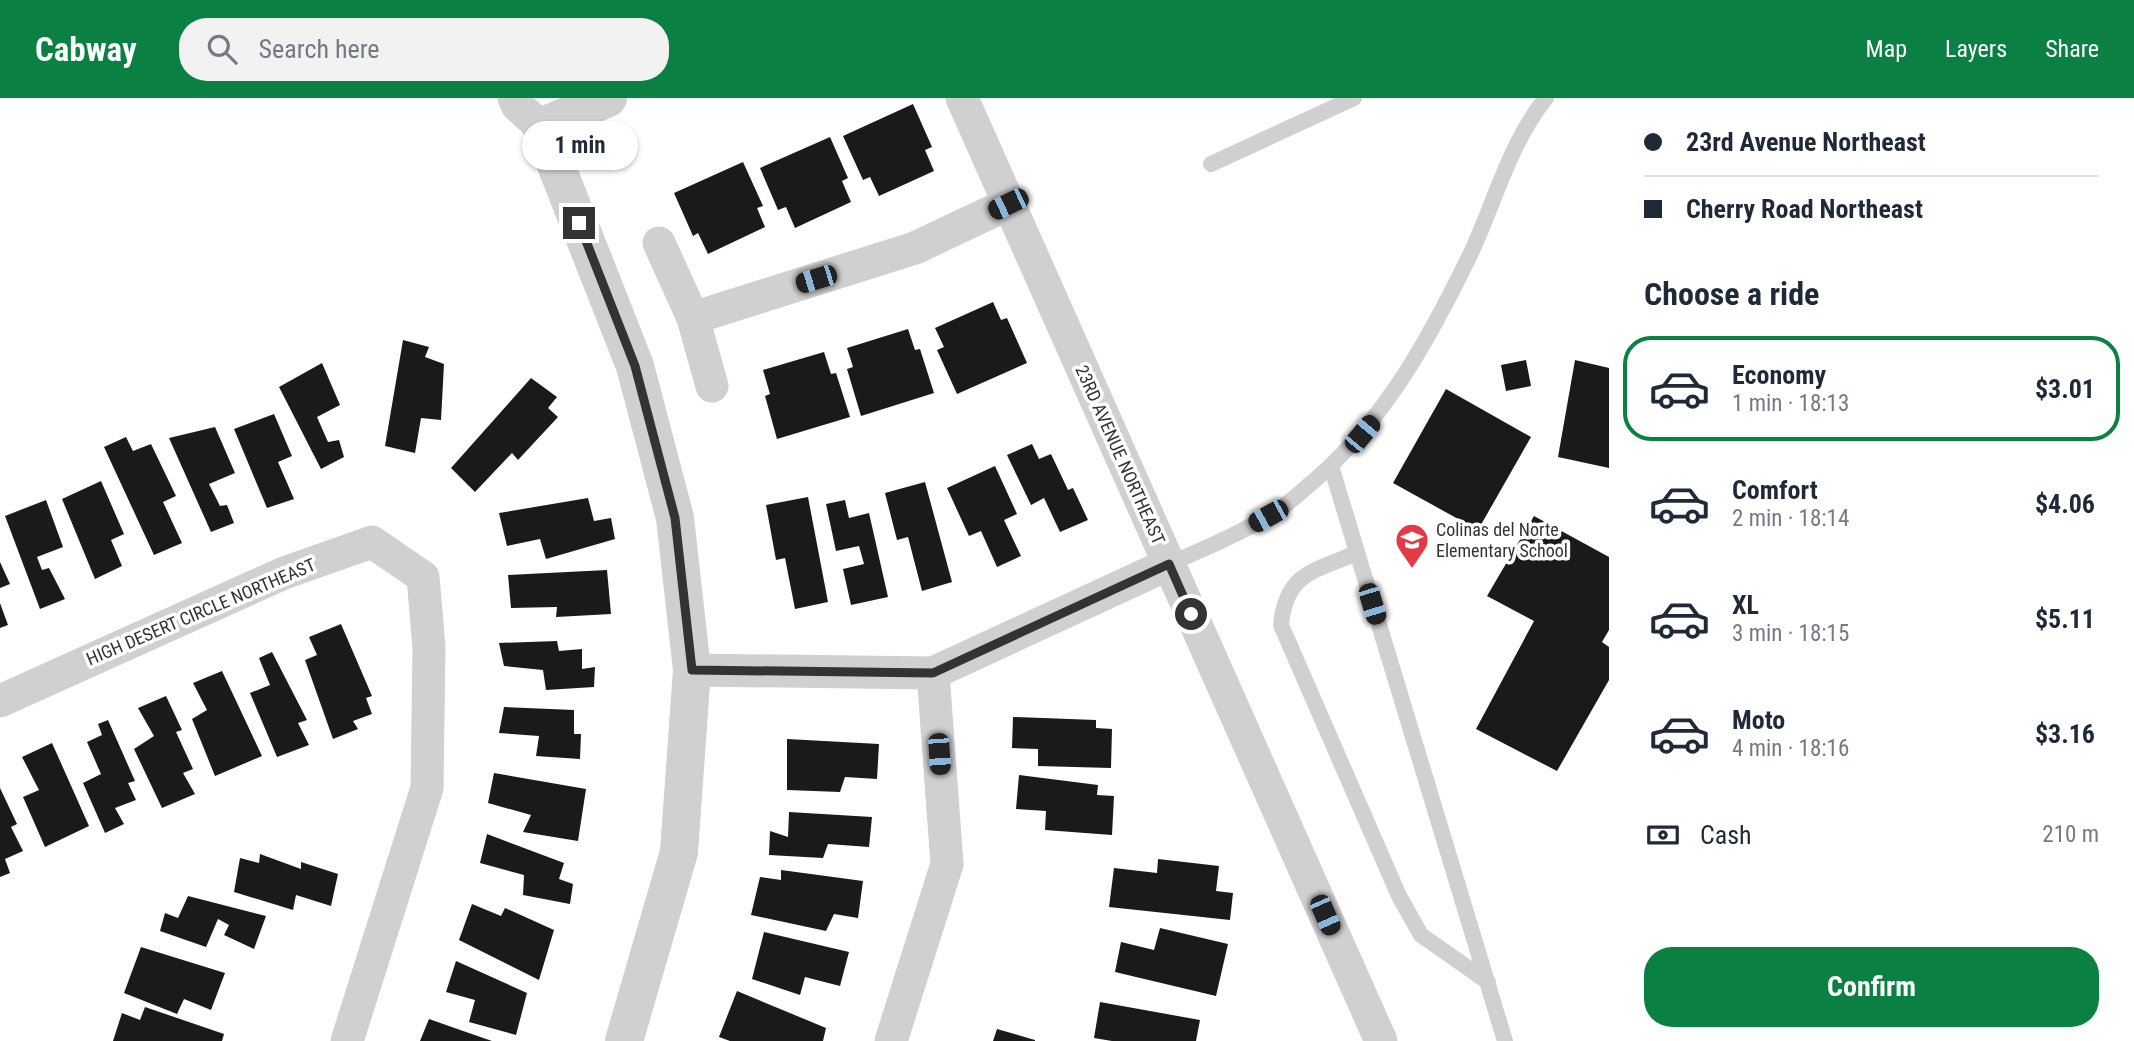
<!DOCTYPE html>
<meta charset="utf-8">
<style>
:root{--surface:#fff;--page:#f2f2f3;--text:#1f2937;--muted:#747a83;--line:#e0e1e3;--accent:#0b8043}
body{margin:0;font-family:"Roboto Condensed",sans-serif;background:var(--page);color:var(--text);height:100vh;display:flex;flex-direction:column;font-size:26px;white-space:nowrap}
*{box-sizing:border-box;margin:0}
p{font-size:23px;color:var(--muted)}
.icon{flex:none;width:38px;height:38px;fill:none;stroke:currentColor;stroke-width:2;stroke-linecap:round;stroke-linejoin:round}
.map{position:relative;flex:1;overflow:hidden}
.drawer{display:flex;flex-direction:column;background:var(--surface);width:525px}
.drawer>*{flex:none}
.banner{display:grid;align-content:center;height:154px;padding:0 35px;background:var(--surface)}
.end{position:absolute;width:32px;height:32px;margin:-16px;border:9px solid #333;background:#fff;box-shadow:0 0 0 4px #fff}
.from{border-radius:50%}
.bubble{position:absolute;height:49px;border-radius:24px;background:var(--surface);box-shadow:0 2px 5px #0004;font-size:23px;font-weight:700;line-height:49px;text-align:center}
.car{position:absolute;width:21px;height:42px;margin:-21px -10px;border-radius:9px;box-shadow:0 0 5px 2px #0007;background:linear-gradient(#222 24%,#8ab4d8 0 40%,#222 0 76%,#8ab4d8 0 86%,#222 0)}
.banner b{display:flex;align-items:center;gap:24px;height:66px;font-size:26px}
.banner b+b{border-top:2px solid var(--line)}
.banner i{width:18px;height:18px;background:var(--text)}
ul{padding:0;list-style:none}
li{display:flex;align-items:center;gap:21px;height:105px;margin:0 14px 10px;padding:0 21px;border:4px solid transparent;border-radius:28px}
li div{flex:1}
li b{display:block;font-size:26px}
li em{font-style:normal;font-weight:700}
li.current{border-color:var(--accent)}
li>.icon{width:63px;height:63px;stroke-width:1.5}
h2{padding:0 35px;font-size:32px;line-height:84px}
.pay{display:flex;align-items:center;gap:18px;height:77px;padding:0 35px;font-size:26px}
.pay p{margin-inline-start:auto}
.button{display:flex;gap:14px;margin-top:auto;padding:14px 35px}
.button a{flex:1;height:80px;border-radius:28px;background:var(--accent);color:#fff;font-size:28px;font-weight:700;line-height:80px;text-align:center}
header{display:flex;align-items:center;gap:42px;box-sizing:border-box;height:98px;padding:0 35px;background:var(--accent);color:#fff}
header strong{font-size:33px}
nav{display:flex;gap:38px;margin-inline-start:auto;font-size:24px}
.search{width:490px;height:63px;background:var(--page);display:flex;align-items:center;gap:18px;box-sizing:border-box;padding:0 24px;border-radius:28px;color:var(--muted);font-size:26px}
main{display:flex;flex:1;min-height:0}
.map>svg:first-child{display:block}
</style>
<header>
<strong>Cabway</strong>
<div class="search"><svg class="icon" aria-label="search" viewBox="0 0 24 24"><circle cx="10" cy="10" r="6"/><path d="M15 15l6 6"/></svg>Search here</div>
<nav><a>Map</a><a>Layers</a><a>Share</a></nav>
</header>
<main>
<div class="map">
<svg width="1609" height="943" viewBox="0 0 1609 943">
<rect width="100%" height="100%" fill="#fff"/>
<g fill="#1a1a1a">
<polygon points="913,6 932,49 925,52 934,73 879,98 870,79 863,82 843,38"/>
<polygon points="830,39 848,80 842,83 851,104 795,130 786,109 778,112 760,70"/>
<polygon points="743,64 763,108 757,110 765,129 708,156 698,135 693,138 674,95"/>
<polygon points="993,204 1001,222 1007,220 1027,265 957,296 937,252 944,249 935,230"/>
<polygon points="908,231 915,252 920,251 934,295 861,318 847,271 853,269 847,250"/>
<polygon points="403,242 429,249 425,259 444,266 441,322 421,320 415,355 385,348"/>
<polygon points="824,254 831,276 836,275 850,319 777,341 765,298 770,296 763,272"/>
<polygon points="1526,262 1531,288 1506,293 1501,267"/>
<polygon points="1575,262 1609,270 1609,370 1558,359"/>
<polygon points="322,265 340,307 317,319 328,344 339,342 344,359 321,371 279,289"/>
<polygon points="531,280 557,299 548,310 558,319 518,362 512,355 475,394 451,370"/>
<polygon points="1446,291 1531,339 1478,432 1393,385"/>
<polygon points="274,316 292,358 278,364 294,401 267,410 234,331"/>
<polygon points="215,329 235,375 209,386 220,408 227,407 234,425 211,434 169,340"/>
<polygon points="126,339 133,353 151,346 176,398 163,404 182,445 154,457 104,349"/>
<polygon points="1032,346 1039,361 1051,356 1068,392 1073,390 1088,422 1060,434 1044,400 1031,407 1007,357"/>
<polygon points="995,368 1017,416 1004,422 1021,458 997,469 981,433 969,438 947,390"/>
<polygon points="101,383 124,436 111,442 122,468 95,481 62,401"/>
<polygon points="925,384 952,484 922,493 908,439 897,442 885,395"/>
<polygon points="808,399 828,504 795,511 785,460 776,462 766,407"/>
<polygon points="588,400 594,423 611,420 615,441 546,461 540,441 507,448 499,415"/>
<polygon points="46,402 63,449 37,459 42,472 49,470 65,501 40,511 5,418"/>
<polygon points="845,402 849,420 869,415 888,499 851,507 843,471 864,466 859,448 836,453 826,406"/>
<polygon points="1534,418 1609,459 1609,532 1602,544 1609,549 1609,582 1557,673 1476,631 1534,523 1487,498"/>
<polygon points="0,464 10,486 0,490"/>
<polygon points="607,472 611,516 556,519 557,509 511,510 508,477"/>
<polygon points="0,505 8,527 0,530"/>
<polygon points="341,526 372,598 366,600 372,616 353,623 358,631 333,641 305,562 317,557 309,539"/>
<polygon points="557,543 559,553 582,551 582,571 595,569 594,589 546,592 543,572 504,568 499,545"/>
<polygon points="272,554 307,622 298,625 309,647 277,659 250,595 270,587 259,560"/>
<polygon points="222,573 262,658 215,678 192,621 207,612 193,585"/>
<polygon points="166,598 182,632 176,634 193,671 183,675 195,696 162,710 134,651 154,638 138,610"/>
<polygon points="504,609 574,612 574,636 581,636 580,661 536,658 539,638 499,635"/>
<polygon points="1013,619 1096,622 1096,630 1112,631 1111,670 1038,668 1038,651 1012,650"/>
<polygon points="108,622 135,683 128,685 136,702 115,710 124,726 105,735 83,685 101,676 87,644 102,637 98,626"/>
<polygon points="787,641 879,646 877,681 845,679 840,694 787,692"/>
<polygon points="52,645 89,728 45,749 23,699 39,692 22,659"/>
<polygon points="494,675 586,691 578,743 523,734 531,717 488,705"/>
<polygon points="1019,677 1098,687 1097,697 1114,698 1112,737 1045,732 1046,713 1016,711"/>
<polygon points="0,690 17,726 11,729 23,753 5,761 10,775 0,779"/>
<polygon points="789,714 872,719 869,749 828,746 823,760 769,757 770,733 788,739"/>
<polygon points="487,736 564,765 559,781 573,786 570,806 523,797 524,777 480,765"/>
<polygon points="260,756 301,771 301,764 338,776 331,808 296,797 293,812 234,794 240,760 259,765"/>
<polygon points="1158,761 1219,768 1216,793 1233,795 1230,822 1109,809 1114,770 1157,775"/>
<polygon points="781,772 863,783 858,820 834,816 826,833 751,817 760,779 781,782"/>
<polygon points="188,798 266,818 254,851 224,837 229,827 218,821 206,849 160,833 165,815 178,820"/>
<polygon points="472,806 501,818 505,810 554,832 539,882 459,842"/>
<polygon points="1160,830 1228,846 1216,898 1115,874 1121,844 1154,852"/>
<polygon points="764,834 849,854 840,888 805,879 800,897 752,881"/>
<polygon points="141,849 225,875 211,912 184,901 177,916 124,895"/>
<polygon points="456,863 527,895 516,937 469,924 475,902 446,894"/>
<polygon points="737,893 826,930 823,943 730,943 719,939"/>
<polygon points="1100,904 1200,922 1196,943 1112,943 1094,940"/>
<polygon points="145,909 224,936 222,943 113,943 122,915 140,922"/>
<polygon points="429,921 466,934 492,943 420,943"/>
<polygon points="997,931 1035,942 1035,943 993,943"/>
</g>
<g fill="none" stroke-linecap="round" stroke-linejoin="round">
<g stroke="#d0d0d0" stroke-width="16">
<polyline points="1211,66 1354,0"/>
<polyline points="1331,368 1505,943"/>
<path d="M1357,455C1314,473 1286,475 1281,527L1399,798L1421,837L1488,884"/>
<path d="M1169,466C1206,450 1244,434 1278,412C1291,404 1303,392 1315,382C1386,320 1429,241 1470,157C1495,104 1509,46 1546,0"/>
</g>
<g stroke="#d0d0d0" stroke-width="33">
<polyline points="514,0 517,7 541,29"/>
<polyline points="962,0 1381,943"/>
<polyline points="659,145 693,220 712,288"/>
<polyline points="693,220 915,150 1008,106"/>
<polyline points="692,572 933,575 1169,466"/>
<polyline points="0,603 284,475 372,444 423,479 429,550 427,690 347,943"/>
<polyline points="891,943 947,766 933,575"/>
</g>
<polyline stroke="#d0d0d0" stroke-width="38" points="608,0 541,29 635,268 675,420 692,572 679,754 624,943"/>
</g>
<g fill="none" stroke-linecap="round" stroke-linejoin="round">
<polyline stroke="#333" stroke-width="9" points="579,125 635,268 675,420 692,572 933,575 1169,466 1191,516"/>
</g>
<defs>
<symbol id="school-pin" viewBox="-11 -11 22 30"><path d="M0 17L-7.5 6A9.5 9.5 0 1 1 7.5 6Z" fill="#e63946" stroke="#fff"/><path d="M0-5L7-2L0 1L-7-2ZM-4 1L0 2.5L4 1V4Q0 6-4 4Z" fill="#fff"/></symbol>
</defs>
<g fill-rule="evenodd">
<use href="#school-pin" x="1393" y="423" width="38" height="52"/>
</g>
<g text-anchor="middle" stroke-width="7" stroke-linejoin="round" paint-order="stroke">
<g font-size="18" fill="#333" stroke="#fff">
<text transform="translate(1120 357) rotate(66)" y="6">23RD AVENUE NORTHEAST</text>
<text transform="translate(201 514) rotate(-23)" y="6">HIGH DESERT CIRCLE NORTHEAST</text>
</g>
<g font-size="18" fill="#333" stroke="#fff" text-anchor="start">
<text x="1436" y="438">Colinas del Norte<tspan x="1436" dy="21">Elementary School</tspan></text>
</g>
</g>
</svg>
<i class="end from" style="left:1191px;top:516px"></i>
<i class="end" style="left:579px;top:125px"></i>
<div class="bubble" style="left:522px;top:23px;width:116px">1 min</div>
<i class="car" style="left:1008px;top:106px;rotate:244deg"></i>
<i class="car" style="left:816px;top:181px;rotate:253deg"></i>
<i class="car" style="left:1362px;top:336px;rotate:40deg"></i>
<i class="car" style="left:1268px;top:418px;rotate:241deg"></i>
<i class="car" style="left:1372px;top:506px;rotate:163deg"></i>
<i class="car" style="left:939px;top:656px;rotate:176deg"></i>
<i class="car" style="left:1325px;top:817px;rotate:156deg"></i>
</div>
<section class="drawer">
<div class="banner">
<b><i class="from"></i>23rd Avenue Northeast</b>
<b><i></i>Cherry Road Northeast</b>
</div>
<h2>Choose a ride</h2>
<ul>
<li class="current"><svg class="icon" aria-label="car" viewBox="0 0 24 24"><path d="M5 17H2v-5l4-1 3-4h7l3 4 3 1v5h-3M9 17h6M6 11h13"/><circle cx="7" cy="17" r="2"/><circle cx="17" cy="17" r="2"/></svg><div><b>Economy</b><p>1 min · 18:13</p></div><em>$3.01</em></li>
<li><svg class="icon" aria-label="car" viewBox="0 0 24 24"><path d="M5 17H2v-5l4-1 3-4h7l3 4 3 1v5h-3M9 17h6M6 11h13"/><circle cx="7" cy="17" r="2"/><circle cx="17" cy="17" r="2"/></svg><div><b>Comfort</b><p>2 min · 18:14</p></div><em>$4.06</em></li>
<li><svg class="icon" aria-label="car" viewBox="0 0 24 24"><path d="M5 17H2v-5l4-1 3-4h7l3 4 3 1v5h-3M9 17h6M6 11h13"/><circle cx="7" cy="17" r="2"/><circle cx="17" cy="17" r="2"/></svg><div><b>XL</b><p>3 min · 18:15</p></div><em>$5.11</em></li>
<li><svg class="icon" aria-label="car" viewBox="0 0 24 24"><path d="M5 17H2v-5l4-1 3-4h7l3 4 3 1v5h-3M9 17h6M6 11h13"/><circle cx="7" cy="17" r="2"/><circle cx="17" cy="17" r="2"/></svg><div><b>Moto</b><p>4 min · 18:16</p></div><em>$3.16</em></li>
</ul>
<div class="pay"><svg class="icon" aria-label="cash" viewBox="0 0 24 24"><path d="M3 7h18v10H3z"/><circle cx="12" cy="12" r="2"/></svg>Cash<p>210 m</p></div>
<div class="button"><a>Confirm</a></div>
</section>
</main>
